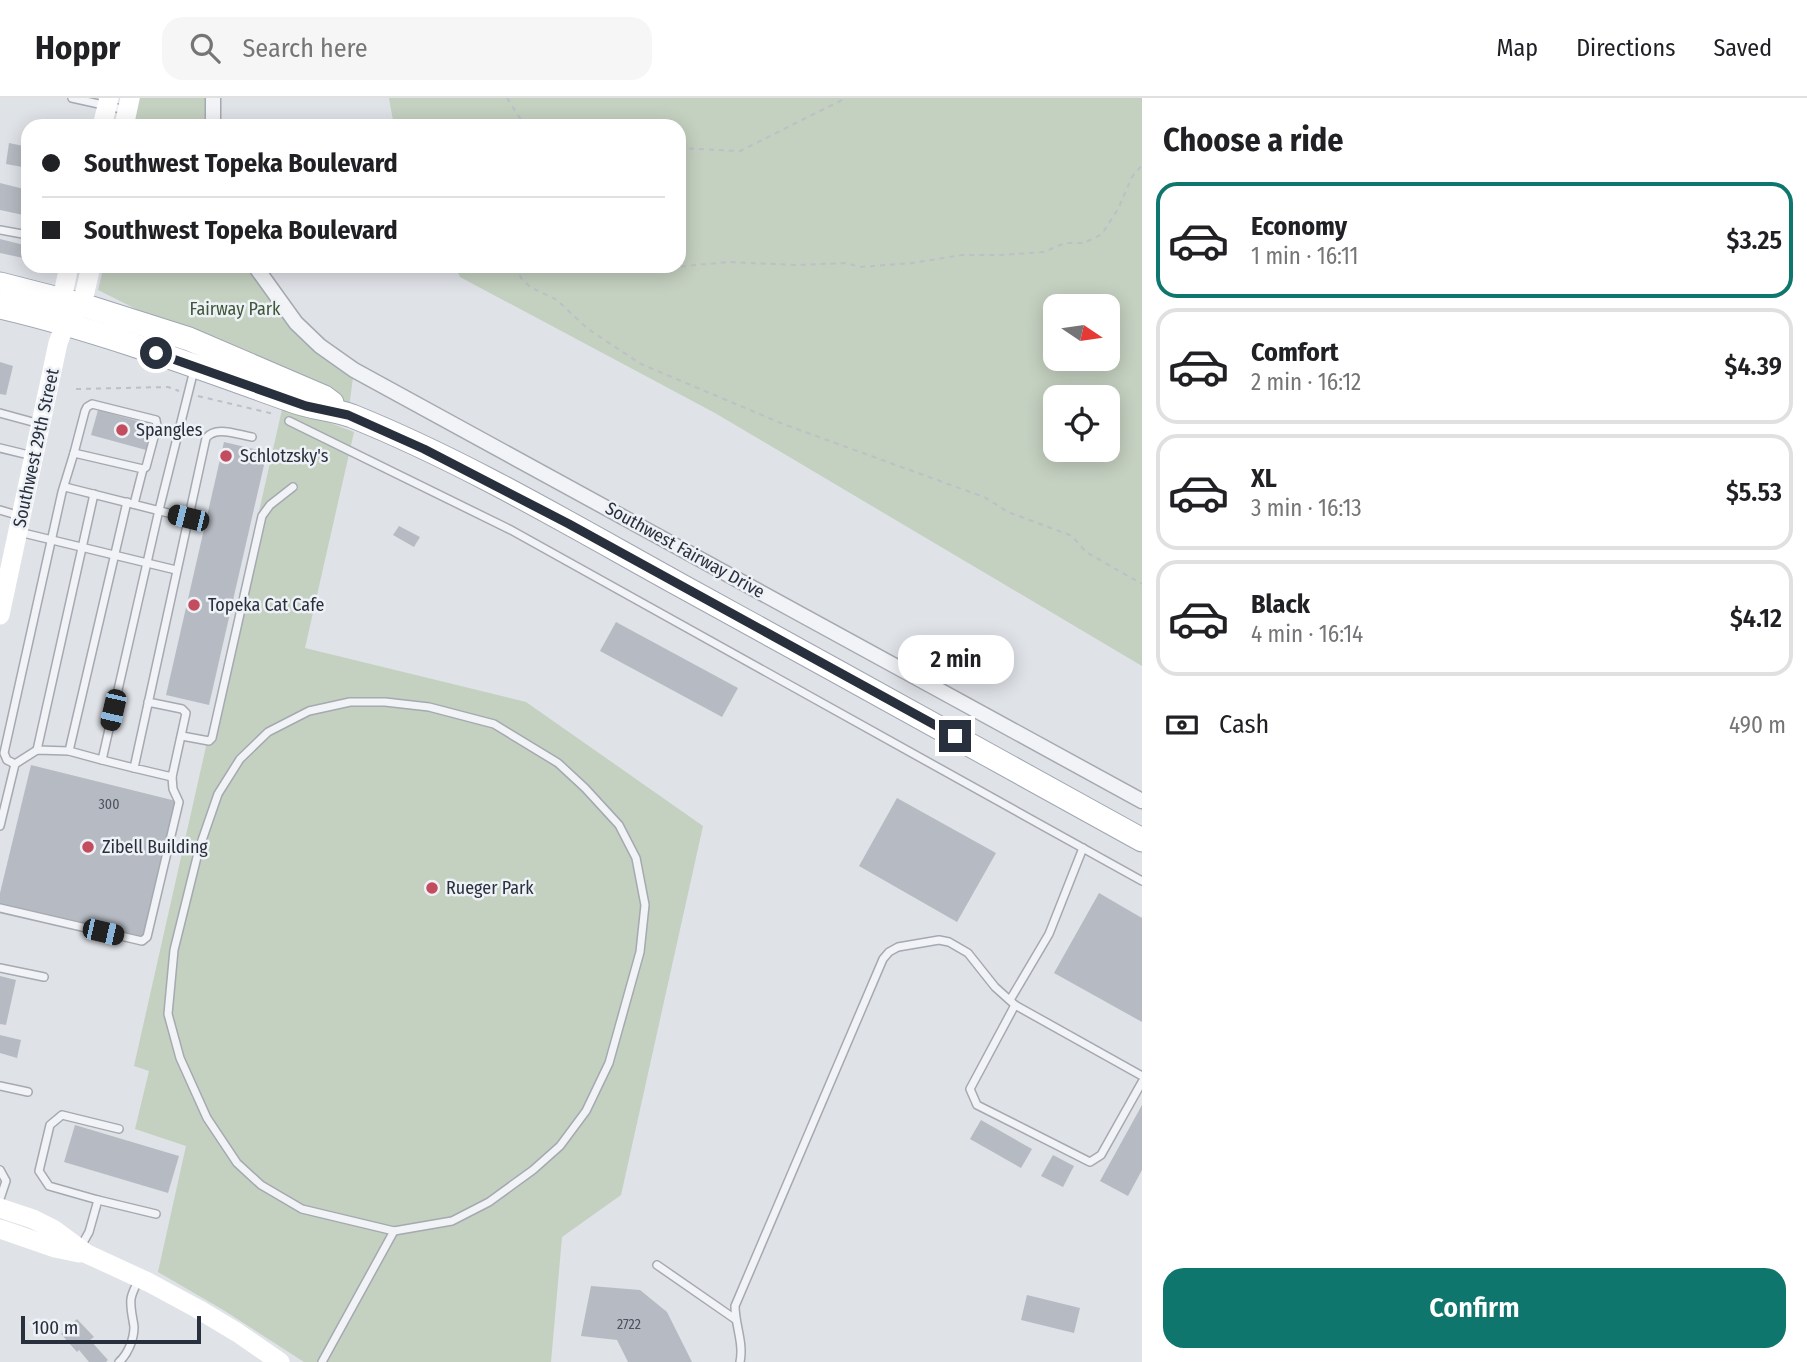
<!DOCTYPE html>
<meta charset="utf-8">
<style>
:root{--surface:#fff;--page:#f6f6f6;--text:#202124;--muted:#757577;--line:#e0e0e0;--accent:#0f766e}
body{margin:0;font-family:"Fira Sans Condensed",sans-serif;background:var(--page);color:var(--text);height:100vh;display:flex;flex-direction:column;font-size:26px;white-space:nowrap}
*{box-sizing:border-box;margin:0}
p{font-size:23px;color:var(--muted)}
.icon{flex:none;width:38px;height:38px;fill:none;stroke:currentColor;stroke-width:2;stroke-linecap:round;stroke-linejoin:round}
.map{position:relative;flex:1;overflow:hidden}
.sheet{display:flex;flex-direction:column;background:var(--surface);width:665px}
.sheet>*{flex:none}
.banner{position:absolute;left:21px;top:21px;width:665px;height:154px;border-radius:21px;box-shadow:0 4px 18px #0003;display:grid;align-content:center;height:154px;padding:0 21px;background:var(--surface)}
.needle{width:46px;rotate:103deg}
.fabs{position:absolute;left:1043px;top:196px;display:grid;gap:14px}
.fabs a{display:grid;place-items:center;width:77px;height:77px;border-radius:14px;background:var(--surface);box-shadow:0 4px 18px #0003;font-size:35px}
.scale{position:absolute;left:21px;bottom:18px;width:180px;box-sizing:border-box;padding-left:7px;border:4px solid #29303d;border-top:0;font-size:19px;line-height:24px;white-space:nowrap;color:#29303d;-webkit-text-stroke:5px #eef1f5;paint-order:stroke}
.end{position:absolute;width:32px;height:32px;margin:-16px;border:9px solid #29303d;background:#fff;box-shadow:0 0 0 4px #fff}
.from{border-radius:50%}
.bubble{position:absolute;height:49px;border-radius:21px;background:var(--surface);box-shadow:0 4px 18px #0003;font-size:23px;font-weight:600;line-height:49px;text-align:center}
.car{position:absolute;width:21px;height:42px;margin:-21px -10px;border-radius:9px;box-shadow:0 0 5px 2px #0007;background:linear-gradient(#222 24%,#8ab4d8 0 40%,#222 0 76%,#8ab4d8 0 86%,#222 0)}
.banner b{display:flex;align-items:center;gap:24px;height:66px;font-size:26px}
.banner b+b{border-top:2px solid var(--line)}
.banner i{width:18px;height:18px;background:var(--text)}
ul{padding:0;list-style:none}
li{display:flex;align-items:center;gap:21px;height:116px;margin:0 14px 10px;padding:0 7px;border:4px solid var(--line);border-radius:21px}
li div{flex:1}
li b{display:block;font-size:26px}
li em{font-style:normal;font-weight:600}
li.active{border-color:var(--accent)}
li>.icon{width:63px;height:63px;stroke-width:1.5}
h2{padding:0 21px;font-size:32px;line-height:84px}
.pay{display:flex;align-items:center;gap:18px;height:77px;padding:0 21px;font-size:26px}
.pay p{margin-inline-start:auto}
.primary-button{display:flex;gap:14px;margin-top:auto;padding:14px 21px}
.primary-button a{flex:1;height:80px;border-radius:21px;background:var(--accent);color:#fff;font-size:28px;font-weight:600;line-height:80px;text-align:center}
header{display:flex;align-items:center;gap:42px;box-sizing:border-box;height:98px;padding:0 35px;background:var(--surface);border-bottom:2px solid var(--line)}
header strong{font-size:33px}
nav{display:flex;gap:38px;margin-inline-start:auto;font-size:24px}
.search{width:490px;height:63px;background:var(--page);display:flex;align-items:center;gap:18px;box-sizing:border-box;padding:0 24px;border-radius:21px;color:var(--muted);font-size:26px}
main{display:flex;flex:1;min-height:0}
.map>svg:first-child{display:block}
</style>
<header>
<strong>Hoppr</strong>
<div class="search"><svg class="icon" aria-label="search" viewBox="0 0 24 24"><circle cx="10" cy="10" r="6"/><path d="M15 15l6 6"/></svg>Search here</div>
<nav><a>Map</a><a>Directions</a><a>Saved</a></nav>
</header>
<main>
<div class="map">
<svg width="1142" height="1264" viewBox="0 0 1142 1264">
<rect width="100%" height="100%" fill="#dfe2e7"/>
<g fill="#c4d0c0" fill-rule="evenodd">
<polygon points="140,0 214,0 215,28 134,28"/>
<path d="M389,0H1142V568L715,315L460,179L455,168H679V28H394ZM1055,208H1108V261H1055ZM1055,299H1108V352H1055Z"/>
<polygon points="104,168 257,168 296,225 354,272 348,317 98,192"/>
<polygon points="283,307 354,334 305,550 526,604 703,728 621,1097 562,1139 551,1264 304,1264 225,1213 158,1174 186,1048 135,1031 149,973 134,968"/>
</g>
<g fill="#b6bbc3">
<polygon points="9,45 28,49 28,70 6,66"/>
<polygon points="0,85 28,92 28,118 0,112"/>
<polygon points="0,141 28,148 28,161 0,155"/>
<polygon points="0,264 13,268 6,297 0,296"/>
<polygon points="98,312 152,327 146,352 91,337"/>
<polygon points="224,344 267,354 209,607 166,597"/>
<polygon points="399,428 420,439 414,449 393,437"/>
<polygon points="616,524 738,590 722,619 600,553"/>
<polygon points="31,667 176,703 142,841 0,806 0,795"/>
<polygon points="897,700 996,755 957,824 859,768"/>
<polygon points="1099,795 1142,820 1142,924 1054,875"/>
<polygon points="0,878 16,882 6,927 0,926"/>
<polygon points="0,937 21,942 17,960 0,955"/>
<polygon points="1142,1007 1142,1072 1128,1098 1100,1083"/>
<polygon points="981,1022 1032,1051 1021,1070 970,1041"/>
<polygon points="75,1027 179,1058 168,1095 64,1064"/>
<polygon points="1053,1057 1074,1068 1063,1089 1041,1078"/>
<polygon points="591,1188 640,1192 667,1214 692,1264 628,1264 617,1242 581,1238"/>
<polygon points="1027,1197 1080,1210 1074,1235 1021,1222"/>
<polygon points="77,1221 94,1239 90,1242 108,1262 106,1264 89,1264 79,1252 77,1254 61,1236"/>
</g>
<g fill="none" stroke-linecap="round" stroke-linejoin="round">
<defs>
<g id="service">
<polyline points="72,0 126,12"/>
<polyline points="0,132 28,137"/>
<polyline points="0,315 40,326"/>
<polyline points="289,323 511,432 1142,783"/>
<polyline points="0,350 33,358"/>
<polyline points="74,355 85,313 87,309 92,306 156,322 157,328 146,369 143,371"/>
<polyline points="65,389 188,420"/>
<polyline points="0,412 20,418"/>
<polyline points="19,434 176,472"/>
<path d="M148,604L182,611L186,615L172,679L134,670L206,340C216,327 238,337 252,339"/>
<polygon points="350,604 385,604 429,609 494,626 558,665 585,690 619,727 636,760 645,807 640,854 609,965 586,1013 560,1048 533,1072 489,1104 452,1123 394,1133 302,1111 261,1087 237,1065 207,1020 180,960 168,916 174,852 199,751 218,696 240,661 268,634 309,613"/>
<polyline points="182,638 209,643 212,640 262,418 270,407 293,389"/>
<polyline points="37,652 94,396"/>
<polyline points="69,653 127,404"/>
<polyline points="102,662 134,670"/>
<polyline points="15,666 7,662 4,655 62,394 74,355 143,371 134,406"/>
<polyline points="0,728 15,666 37,652 69,653 102,662 159,412 194,272"/>
<polyline points="0,810 142,843 147,839 179,704 173,691 172,679"/>
<polyline points="0,870 44,879"/>
<polyline points="1010,902 1049,836 1083,750"/>
<polyline points="1015,907 970,991 977,1007 1090,1064 1101,1057 1142,984"/>
<polyline points="0,988 28,994"/>
<polyline points="0,1072 6,1083 0,1101"/>
<polyline points="98,1102 156,1116"/>
<polyline points="80,1150 89,1134 98,1102 49,1088 39,1073 50,1027 62,1017 119,1031"/>
<polyline points="657,1167 735,1221"/>
<path d="M119,1264C128,1256 134,1241 134,1229C133,1220 130,1211 131,1201C132,1194 136,1188 139,1181"/>
<polyline points="322,1264 394,1133"/>
<path d="M740,1264C744,1245 735,1227 735,1208L883,861L889,854L898,849L939,842L949,844L968,855L995,889L1015,907L1142,978"/>
</g>
<g id="minor">
<polyline points="213,0 213,28"/>
<polyline points="255,168 296,225 320,248 354,272 1142,703"/>
</g>
<g id="primary">
<polyline points="0,186 82,207 189,241 324,299 332,305"/>
<path d="M0,209C99,232 195,268 290,302C310,310 332,311 352,318C466,364 573,428 680,487C834,572 988,656 1142,742"/>
</g>
</defs>
<use href="#service" stroke="#a5a9b1" stroke-width="10"/>
<use href="#minor" stroke="#a5a9b1" stroke-width="17"/>
<use href="#primary" stroke="#9fa6b2" stroke-width="25"/>
<g stroke="#bdc0c6" stroke-width="2" stroke-dasharray="5 5" stroke-linecap="butt">
<polyline points="507,0 525,28"/>
<polyline points="679,50 740,53 846,0"/>
<polyline points="516,168 521,180 530,189 557,202 588,231 641,266 783,326 984,399 1008,414 1072,438 1086,454 1142,486"/>
<polyline points="631,168 676,169 728,164 797,167 846,165 860,169 912,165 962,157 1001,157 1044,154 1065,145 1084,145 1102,136 1118,111 1132,79 1142,67"/>
<polyline points="76,291 168,289 179,293"/>
<polyline points="198,298 274,316"/>
</g>
<use href="#service" stroke="#f1f3f6" stroke-width="7"/>
<use href="#minor" stroke="#f1f3f6" stroke-width="14"/>
<g stroke="#fff" stroke-width="19">
<polyline points="102,28 109,0"/>
<polyline points="124,28 130,0"/>
<polyline points="64,214 62,201 69,168"/>
<polyline points="0,517 58,245 65,226 82,207 91,168"/>
<polyline points="0,1110 33,1121 53,1131 87,1156 148,1184 198,1211 238,1235 280,1264"/>
<polyline points="0,1131 55,1150 79,1155"/>
</g>
<use href="#primary" stroke="#fff" stroke-width="23"/>
</g>
<g fill="none" stroke-linecap="round" stroke-linejoin="round">
<polyline stroke="#29303d" stroke-width="9" points="156,255 306,308 348,317 424,351 569,426 955,638"/>
</g>
<g fill="#c34d5e" stroke="#eef1f5" stroke-width="2.5">
<circle cx="122" cy="332" r="7"/>
<circle cx="226" cy="358" r="7"/>
<circle cx="194" cy="507" r="7"/>
<circle cx="88" cy="749" r="7"/>
<circle cx="432" cy="790" r="7"/>
</g>
<g text-anchor="middle" stroke-width="5" stroke-linejoin="round" paint-order="stroke">
<g font-size="14" fill="#4c535e">
<text x="109" y="711">300</text>
<text x="629" y="1231">2722</text>
</g>
<g font-size="18" fill="#3d5737" stroke="#eef1f5">
<text x="235" y="217">Fairway Park</text>
</g>
<g font-size="18" fill="#29303d" stroke="#eef1f5" text-anchor="start">
<text x="136" y="338">Spangles</text>
<text x="240" y="364">Schlotzsky's</text>
<text x="208" y="513">Topeka Cat Cafe</text>
<text x="102" y="755">Zibell Building</text>
<text x="446" y="796">Rueger Park</text>
</g>
<g font-size="18" fill="#29303d" stroke="#eef1f5">
<text transform="translate(36 350) rotate(-78)" y="6">Southwest 29th Street</text>
<text transform="translate(685 452) rotate(29)" y="6">Southwest Fairway Drive</text>
</g>
</g>
</svg>
<div class="fabs">
<a><svg class="needle" viewBox="-14 -14 28 28"><path d="M0-13l5 13h-10z" fill="#e53935"/><path d="M0 13l5-13h-10z" fill="#757577"/></svg></a>
<a><svg class="icon" aria-label="locate" viewBox="0 0 24 24"><circle cx="12" cy="12" r="6"/><path d="M12 2v4M12 18v4M2 12h4M18 12h4"/></svg></a>
</div>
<div class="scale">100 m</div>
<i class="end from" style="left:156px;top:255px"></i>
<i class="end" style="left:955px;top:638px"></i>
<div class="bubble" style="left:898px;top:537px;width:116px">2 min</div>
<i class="car" style="left:188px;top:420px;rotate:284deg"></i>
<i class="car" style="left:113px;top:612px;rotate:193deg"></i>
<i class="car" style="left:103px;top:834px;rotate:103deg"></i>
<div class="banner">
<b><i class="from"></i>Southwest Topeka Boulevard</b>
<b><i></i>Southwest Topeka Boulevard</b>
</div>
</div>
<section class="sheet">
<h2>Choose a ride</h2>
<ul>
<li class="active"><svg class="icon" aria-label="car" viewBox="0 0 24 24"><path d="M5 17H2v-5l4-1 3-4h7l3 4 3 1v5h-3M9 17h6M6 11h13"/><circle cx="7" cy="17" r="2"/><circle cx="17" cy="17" r="2"/></svg><div><b>Economy</b><p>1 min · 16:11</p></div><em>$3.25</em></li>
<li><svg class="icon" aria-label="car" viewBox="0 0 24 24"><path d="M5 17H2v-5l4-1 3-4h7l3 4 3 1v5h-3M9 17h6M6 11h13"/><circle cx="7" cy="17" r="2"/><circle cx="17" cy="17" r="2"/></svg><div><b>Comfort</b><p>2 min · 16:12</p></div><em>$4.39</em></li>
<li><svg class="icon" aria-label="car" viewBox="0 0 24 24"><path d="M5 17H2v-5l4-1 3-4h7l3 4 3 1v5h-3M9 17h6M6 11h13"/><circle cx="7" cy="17" r="2"/><circle cx="17" cy="17" r="2"/></svg><div><b>XL</b><p>3 min · 16:13</p></div><em>$5.53</em></li>
<li><svg class="icon" aria-label="car" viewBox="0 0 24 24"><path d="M5 17H2v-5l4-1 3-4h7l3 4 3 1v5h-3M9 17h6M6 11h13"/><circle cx="7" cy="17" r="2"/><circle cx="17" cy="17" r="2"/></svg><div><b>Black</b><p>4 min · 16:14</p></div><em>$4.12</em></li>
</ul>
<div class="pay"><svg class="icon" aria-label="cash" viewBox="0 0 24 24"><path d="M3 7h18v10H3z"/><circle cx="12" cy="12" r="2"/></svg>Cash<p>490 m</p></div>
<div class="primary-button"><a>Confirm</a></div>
</section>
</main>
